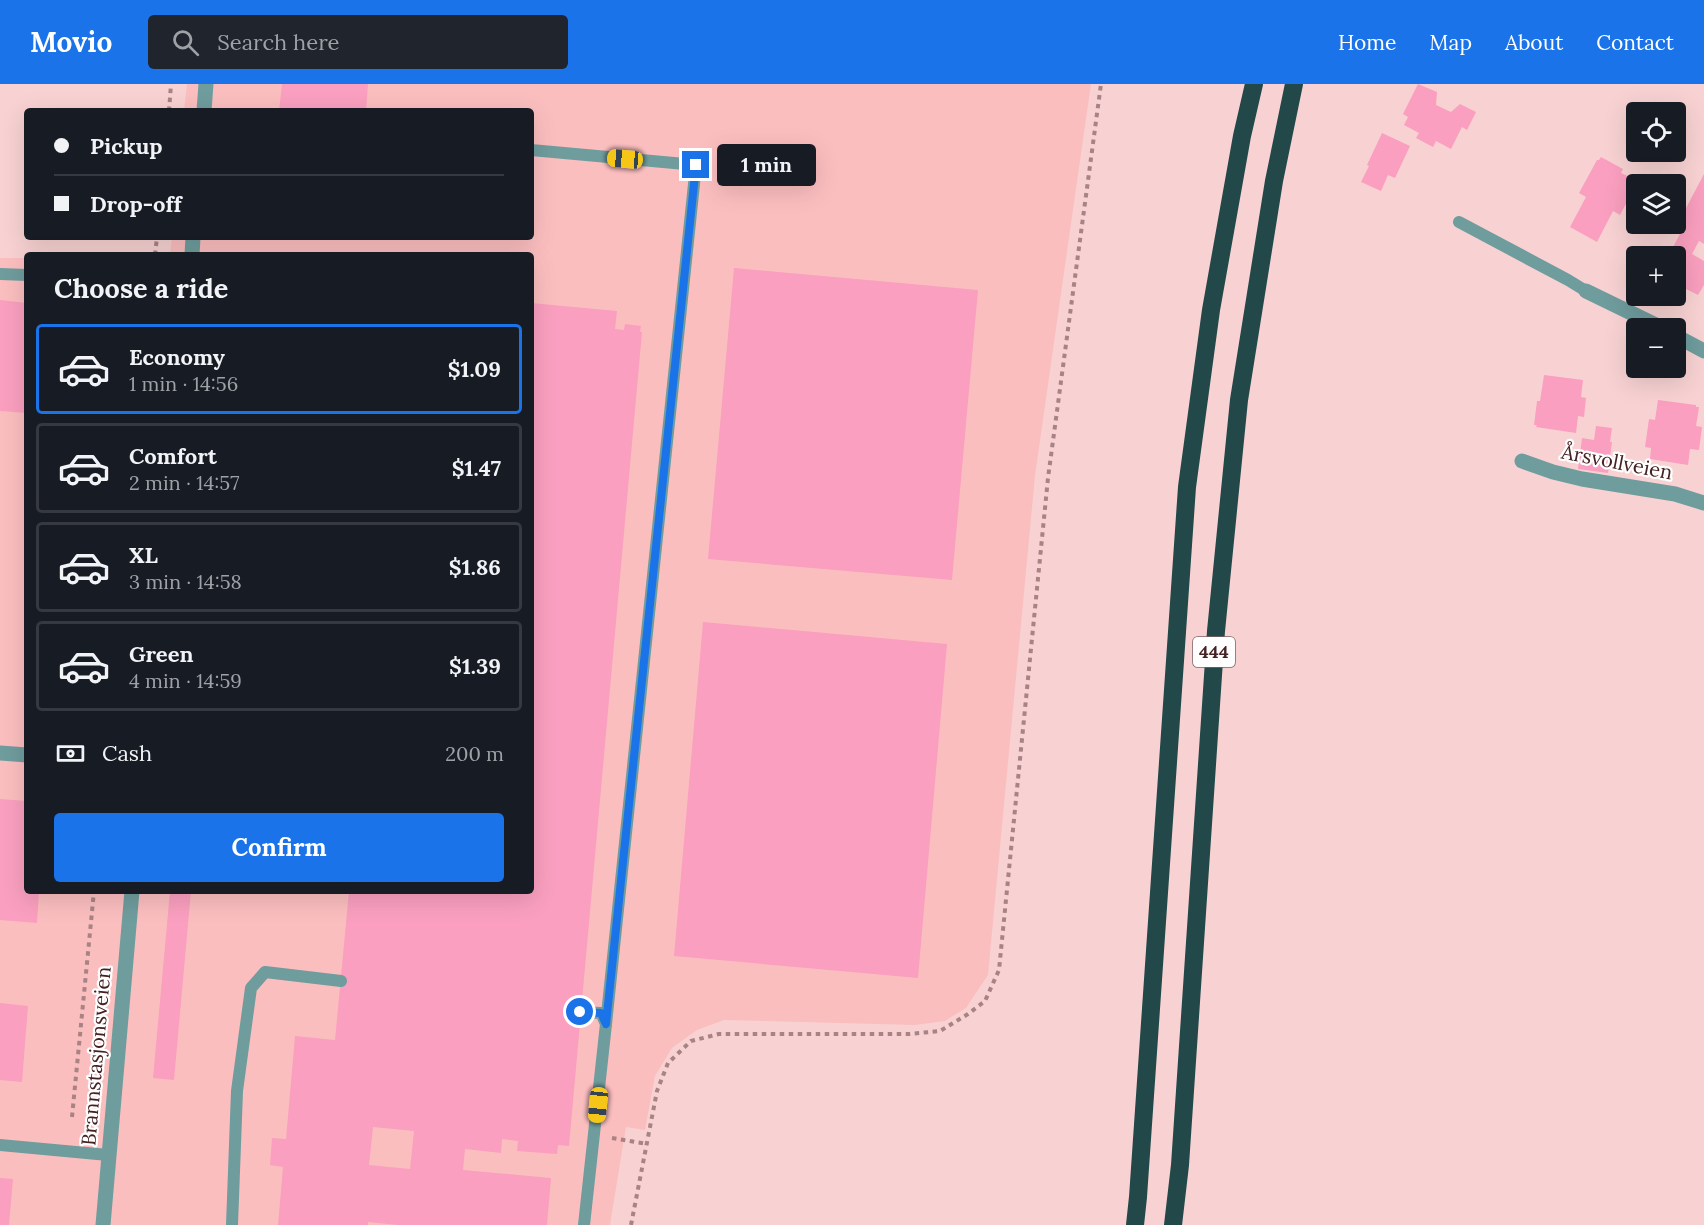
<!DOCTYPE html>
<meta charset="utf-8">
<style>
:root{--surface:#171b24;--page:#20242c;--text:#f1f3f6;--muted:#9ea1a6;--line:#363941;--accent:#1a73e8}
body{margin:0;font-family:Lora,serif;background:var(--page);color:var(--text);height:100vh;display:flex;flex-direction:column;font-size:22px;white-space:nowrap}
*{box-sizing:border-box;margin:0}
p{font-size:20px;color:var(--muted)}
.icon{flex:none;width:33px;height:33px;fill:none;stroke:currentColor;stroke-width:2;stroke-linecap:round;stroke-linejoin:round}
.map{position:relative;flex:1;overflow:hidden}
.side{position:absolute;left:24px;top:168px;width:510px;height:642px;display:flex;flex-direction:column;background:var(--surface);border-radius:6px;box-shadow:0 6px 24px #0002}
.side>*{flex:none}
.top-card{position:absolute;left:24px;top:24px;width:510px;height:132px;border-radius:6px;box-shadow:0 6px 24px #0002;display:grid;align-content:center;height:132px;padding:0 30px;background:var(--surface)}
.tools{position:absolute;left:1626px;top:18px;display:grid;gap:12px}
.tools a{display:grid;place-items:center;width:60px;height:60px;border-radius:6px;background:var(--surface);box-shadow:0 6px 24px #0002;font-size:30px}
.end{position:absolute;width:27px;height:27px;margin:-14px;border:8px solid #1a73e8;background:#fff;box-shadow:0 0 0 3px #fff}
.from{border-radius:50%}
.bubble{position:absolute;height:42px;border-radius:6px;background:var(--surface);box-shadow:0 6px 24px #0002;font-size:20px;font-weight:800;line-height:42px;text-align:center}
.car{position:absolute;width:18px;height:36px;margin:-18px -9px;border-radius:8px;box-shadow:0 0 4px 2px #0007;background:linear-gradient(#f5c518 24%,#345 0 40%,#f5c518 0 76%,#345 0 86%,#f5c518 0)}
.top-card b{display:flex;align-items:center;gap:21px;height:57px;font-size:22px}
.top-card b+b{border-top:2px solid var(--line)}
.top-card i{width:15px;height:15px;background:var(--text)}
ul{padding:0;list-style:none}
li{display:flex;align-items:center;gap:18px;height:90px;margin:0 12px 9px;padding:0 18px;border:3px solid var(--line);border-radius:6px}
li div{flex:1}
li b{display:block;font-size:22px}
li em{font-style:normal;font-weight:800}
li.selected{border-color:var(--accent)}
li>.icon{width:54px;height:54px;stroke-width:1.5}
h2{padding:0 30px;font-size:27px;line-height:72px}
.pay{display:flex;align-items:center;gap:15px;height:66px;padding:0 30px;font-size:22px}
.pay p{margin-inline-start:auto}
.cta{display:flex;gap:12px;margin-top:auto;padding:12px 30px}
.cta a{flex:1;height:69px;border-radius:6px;background:var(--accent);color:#fff;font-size:24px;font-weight:800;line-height:69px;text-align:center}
header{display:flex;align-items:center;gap:36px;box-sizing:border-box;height:84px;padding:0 30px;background:var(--accent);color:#fff}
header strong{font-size:28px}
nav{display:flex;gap:33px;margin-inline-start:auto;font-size:21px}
.search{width:420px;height:54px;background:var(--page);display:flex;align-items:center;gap:15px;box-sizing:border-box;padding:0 21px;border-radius:6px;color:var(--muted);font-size:22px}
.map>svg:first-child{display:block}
</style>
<header>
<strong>Movio</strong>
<div class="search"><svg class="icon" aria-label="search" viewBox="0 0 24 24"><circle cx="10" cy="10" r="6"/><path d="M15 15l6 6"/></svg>Search here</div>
<nav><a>Home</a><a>Map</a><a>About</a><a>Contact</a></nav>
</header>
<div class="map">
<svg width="1704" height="1141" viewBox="0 0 1704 1141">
<rect width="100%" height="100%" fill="#f8d2d2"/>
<polygon fill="#fbbebf" points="187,0 1091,0 1035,392 988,891 966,924 945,937 915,941 724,936 697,946 672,964 655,992 645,1046 626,1043 610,1141 0,1141 0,174 27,174 27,807 531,807 531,171 170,171 172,153 531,153 531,27 184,27"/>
<g fill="#fa9fbf" fill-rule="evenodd">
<polygon points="282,0 368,0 366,27 279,27"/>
<polygon points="1418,0 1437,8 1436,21 1451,28 1460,20 1476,28 1467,46 1462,43 1451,65 1436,57 1433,63 1416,54 1419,49 1404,41 1408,33 1403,30"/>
<polygon points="1382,49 1410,62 1395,94 1388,91 1381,107 1361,98 1369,82 1367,81"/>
<polygon points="1601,73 1623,85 1621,89 1638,97 1636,101 1636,121 1628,116 1620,131 1613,127 1597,158 1570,143 1586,113 1579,109 1597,76 1599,76"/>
<polygon points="1704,90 1704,160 1699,157 1692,170 1704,177 1704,201 1698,211 1682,203 1680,208 1676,206 1676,172 1673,172 1677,165 1673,163 1681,148 1675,145"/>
<polygon points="734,184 978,206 952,496 708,475"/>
<polygon points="0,216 27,219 27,329 0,327"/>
<path d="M531,219L617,227L615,245L624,246L625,240L641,242L640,248H642L569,1062L558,1061L557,1070L517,1067L518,1057L502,1055L501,1069L465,1065L463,1086L551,1094L547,1141H398L368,1138V1141H278L283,1083L270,1081L272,1054L286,1055L295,952L335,956L349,807H531ZM373,1043L414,1047L410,1085L369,1081Z"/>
<polygon points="1544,291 1583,296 1581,313 1586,314 1584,333 1578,332 1576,349 1536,343 1537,341 1534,341 1537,317 1540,317"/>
<polygon points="1658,316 1696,321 1696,323 1699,323 1696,342 1702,343 1699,366 1690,365 1688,381 1650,375 1651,364 1645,363 1649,335 1655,336"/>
<polygon points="1596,342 1612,344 1610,358 1612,358 1608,389 1578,385 1582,354 1594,356"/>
<polygon points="703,538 947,560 918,894 674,872"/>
<polygon points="0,715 27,717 27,807 39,807 37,839 0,836"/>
<polygon points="170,807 191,807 174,996 153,994"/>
<polygon points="0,919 28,922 22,998 0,996"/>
<polygon points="0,1094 13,1095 9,1141 0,1141"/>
</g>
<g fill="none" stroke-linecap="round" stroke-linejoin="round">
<g stroke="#a88384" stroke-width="4" stroke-dasharray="4.5 4.5" stroke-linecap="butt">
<polyline points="169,27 171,0"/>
<polyline points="155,171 157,153"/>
<polyline points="72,1033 94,807"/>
<polyline points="612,1054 647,1060"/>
<polyline points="631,1141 657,1007 668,979 691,957 719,950 909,950 940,947 968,930 985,917 999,886 1048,394 1101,0"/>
</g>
<g stroke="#6f9c9d" stroke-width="12">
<polyline points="531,66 696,81 606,940"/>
<polyline points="1459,138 1568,196 1586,207"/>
<polyline points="0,190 27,191"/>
<polyline points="581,928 601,929 606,940 584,1141"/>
<polyline points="0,1061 108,1071"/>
<polyline points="232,1141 237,1007 251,904 265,888 341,897"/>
</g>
<g stroke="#6f9c9d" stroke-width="15">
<polyline points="204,27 206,0"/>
<polyline points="192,171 193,153"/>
<polyline points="1586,207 1662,244"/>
<polyline points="1676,252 1704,267"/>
<polyline points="1522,377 1553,388 1582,395 1675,410 1704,419"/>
<polyline points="0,669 27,671"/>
<polyline points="103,1141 132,807"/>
</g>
<g stroke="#224849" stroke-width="18">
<polyline points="1135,1141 1138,1113 1187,403 1211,226 1242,52 1254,0"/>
<polyline points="1173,1141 1180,1081 1216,547 1239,316 1274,97 1294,0"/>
</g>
</g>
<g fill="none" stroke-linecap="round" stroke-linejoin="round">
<polyline stroke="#1a73e8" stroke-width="8" points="580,928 601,929 606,940 696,81"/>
</g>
<g text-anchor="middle" stroke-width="4.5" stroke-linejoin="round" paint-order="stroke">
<rect fill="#fefefe" stroke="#7c6365" stroke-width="1.5" x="1193" y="553" width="42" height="30" rx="4.5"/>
<g font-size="18" font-weight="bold" fill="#442123">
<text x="1214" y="574">444</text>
</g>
<g font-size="20" fill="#442123" stroke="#fefefe">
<text transform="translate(1617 378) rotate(11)" y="7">Årsvollveien</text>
<text transform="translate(96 972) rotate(-85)" y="7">Brannstasjonsveien</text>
</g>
</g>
</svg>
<div class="tools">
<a><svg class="icon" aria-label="locate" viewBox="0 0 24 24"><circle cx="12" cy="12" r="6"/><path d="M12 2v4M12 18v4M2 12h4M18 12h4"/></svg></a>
<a><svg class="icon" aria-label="layers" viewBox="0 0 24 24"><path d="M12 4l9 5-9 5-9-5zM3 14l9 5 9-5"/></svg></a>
<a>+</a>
<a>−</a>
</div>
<i class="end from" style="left:580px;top:928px"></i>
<i class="end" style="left:696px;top:81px"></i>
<div class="bubble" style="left:717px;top:60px;width:99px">1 min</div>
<i class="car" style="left:625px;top:75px;rotate:275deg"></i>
<i class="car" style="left:598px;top:1021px;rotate:186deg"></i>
<div class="top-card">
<b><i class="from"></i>Pickup</b>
<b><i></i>Drop-off</b>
</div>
<section class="side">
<h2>Choose a ride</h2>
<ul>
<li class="selected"><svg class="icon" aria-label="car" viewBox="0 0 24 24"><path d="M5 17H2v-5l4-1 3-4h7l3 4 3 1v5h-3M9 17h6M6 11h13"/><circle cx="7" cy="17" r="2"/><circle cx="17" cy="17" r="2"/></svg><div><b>Economy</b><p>1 min · 14:56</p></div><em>$1.09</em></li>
<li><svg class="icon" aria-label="car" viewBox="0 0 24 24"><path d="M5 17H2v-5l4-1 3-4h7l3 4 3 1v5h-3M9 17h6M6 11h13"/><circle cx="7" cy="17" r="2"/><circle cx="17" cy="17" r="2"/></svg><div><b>Comfort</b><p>2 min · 14:57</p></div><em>$1.47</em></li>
<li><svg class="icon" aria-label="car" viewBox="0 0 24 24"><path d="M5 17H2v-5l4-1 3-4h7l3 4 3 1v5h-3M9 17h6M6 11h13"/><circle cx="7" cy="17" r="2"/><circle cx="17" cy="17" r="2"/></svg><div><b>XL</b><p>3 min · 14:58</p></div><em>$1.86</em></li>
<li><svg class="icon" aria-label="car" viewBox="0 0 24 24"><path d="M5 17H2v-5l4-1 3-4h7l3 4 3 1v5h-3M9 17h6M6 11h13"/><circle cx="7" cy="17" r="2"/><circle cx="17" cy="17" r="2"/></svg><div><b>Green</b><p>4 min · 14:59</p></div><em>$1.39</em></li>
</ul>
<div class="pay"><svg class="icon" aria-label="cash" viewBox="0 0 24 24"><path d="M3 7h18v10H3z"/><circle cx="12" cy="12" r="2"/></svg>Cash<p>200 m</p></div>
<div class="cta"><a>Confirm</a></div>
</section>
</div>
